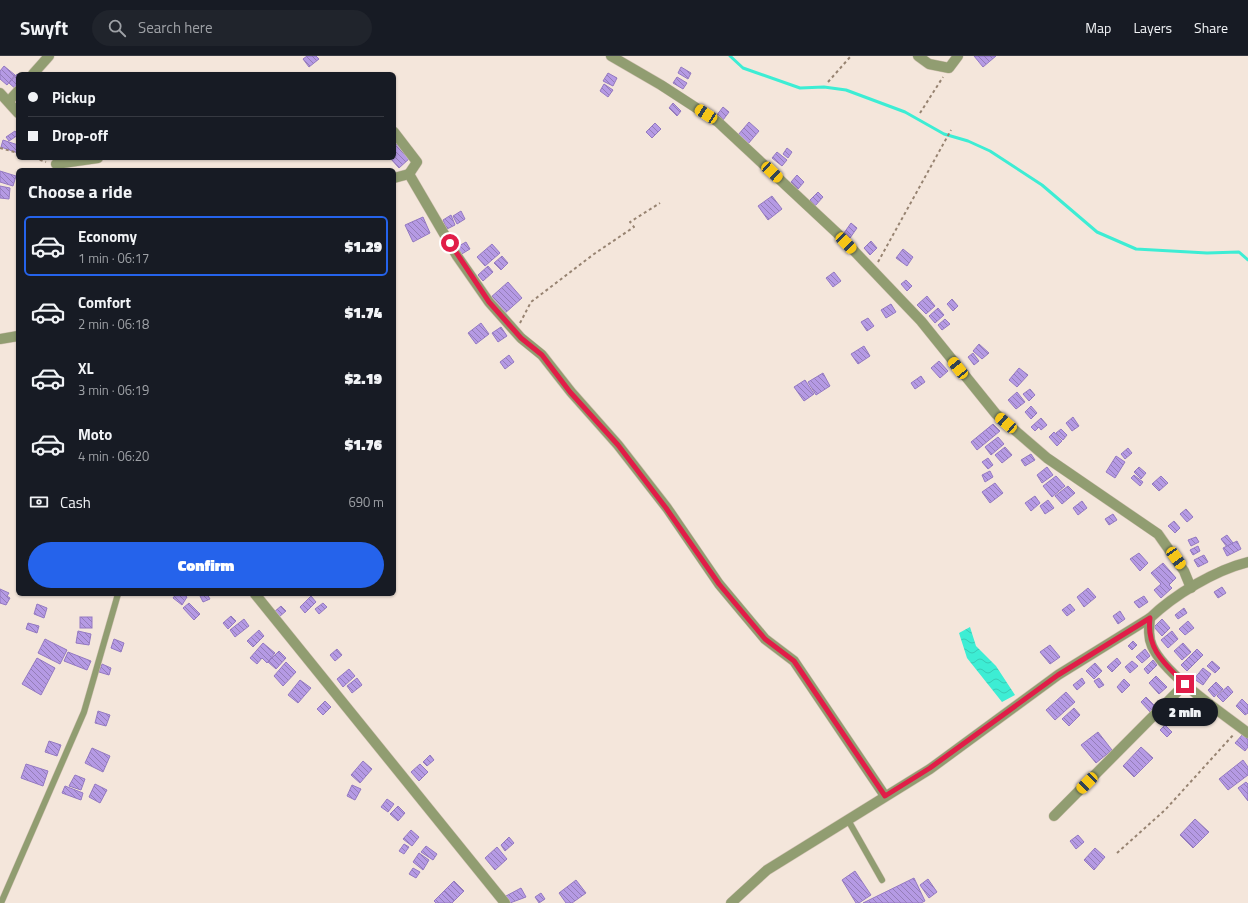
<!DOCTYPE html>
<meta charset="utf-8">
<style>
:root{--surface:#171b24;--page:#20242c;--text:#f1f3f6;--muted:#9ea1a6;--line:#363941;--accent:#2563eb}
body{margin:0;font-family:"Titillium Web",sans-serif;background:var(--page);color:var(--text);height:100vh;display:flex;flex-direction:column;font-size:15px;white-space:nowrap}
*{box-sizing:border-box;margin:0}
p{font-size:13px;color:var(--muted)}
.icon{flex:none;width:22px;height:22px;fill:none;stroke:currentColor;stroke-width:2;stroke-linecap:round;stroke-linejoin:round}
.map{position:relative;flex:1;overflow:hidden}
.panel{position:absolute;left:16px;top:112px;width:380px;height:428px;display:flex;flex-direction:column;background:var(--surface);border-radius:6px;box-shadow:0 1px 3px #0004}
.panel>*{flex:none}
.hud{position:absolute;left:16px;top:16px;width:380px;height:88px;border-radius:6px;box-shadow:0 1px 3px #0004;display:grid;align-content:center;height:88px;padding:0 12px;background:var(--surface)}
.end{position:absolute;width:18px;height:18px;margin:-9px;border:5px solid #e11d48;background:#fff;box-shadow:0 0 0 2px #fff}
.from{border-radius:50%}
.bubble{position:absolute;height:28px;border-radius:14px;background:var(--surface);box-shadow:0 1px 3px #0004;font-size:13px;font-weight:800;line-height:28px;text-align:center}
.car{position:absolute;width:12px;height:24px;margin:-12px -6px;border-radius:5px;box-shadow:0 0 3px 1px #0007;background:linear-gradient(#f5c518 24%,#345 0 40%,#f5c518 0 76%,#345 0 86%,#f5c518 0)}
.hud b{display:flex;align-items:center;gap:14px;height:38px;font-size:15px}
.hud b+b{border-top:1px solid var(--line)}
.hud i{width:10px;height:10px;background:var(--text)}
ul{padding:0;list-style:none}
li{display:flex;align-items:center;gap:12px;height:60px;margin:0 8px 6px;padding:0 4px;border:2px solid transparent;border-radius:6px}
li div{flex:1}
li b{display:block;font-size:15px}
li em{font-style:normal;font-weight:800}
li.selected{border-color:var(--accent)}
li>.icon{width:36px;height:36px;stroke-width:1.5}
h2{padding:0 12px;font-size:18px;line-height:48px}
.pay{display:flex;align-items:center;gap:10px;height:44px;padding:0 12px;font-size:15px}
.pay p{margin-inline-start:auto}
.action{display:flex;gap:8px;margin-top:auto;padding:8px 12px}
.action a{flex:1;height:46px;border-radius:24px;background:var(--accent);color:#fff;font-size:16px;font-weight:800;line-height:46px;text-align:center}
header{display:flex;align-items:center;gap:24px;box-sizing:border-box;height:56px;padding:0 20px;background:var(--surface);border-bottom:1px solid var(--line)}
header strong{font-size:19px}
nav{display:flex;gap:22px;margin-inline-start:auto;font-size:14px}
.search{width:280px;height:36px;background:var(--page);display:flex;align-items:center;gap:10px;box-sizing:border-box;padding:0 14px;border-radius:22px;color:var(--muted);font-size:15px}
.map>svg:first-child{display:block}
</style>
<header>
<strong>Swyft</strong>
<div class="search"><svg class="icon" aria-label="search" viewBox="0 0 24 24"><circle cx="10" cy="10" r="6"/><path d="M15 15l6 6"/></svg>Search here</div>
<nav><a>Map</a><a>Layers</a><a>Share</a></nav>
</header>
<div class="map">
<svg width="1248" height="847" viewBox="0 0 1248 847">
<defs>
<pattern id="water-waves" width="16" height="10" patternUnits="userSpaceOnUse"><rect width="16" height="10" fill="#3dedd4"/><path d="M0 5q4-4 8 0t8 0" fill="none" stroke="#37cbb5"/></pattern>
<pattern id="building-back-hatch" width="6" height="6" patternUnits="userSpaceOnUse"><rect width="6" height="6" fill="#b59ae4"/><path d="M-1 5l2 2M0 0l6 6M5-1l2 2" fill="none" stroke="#947db7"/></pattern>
</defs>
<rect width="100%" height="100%" fill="#f4e6db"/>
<polygon fill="url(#water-waves)" points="970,571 976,590 996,610 1015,639 1002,646 967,602 959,577"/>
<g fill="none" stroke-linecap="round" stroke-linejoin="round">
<polyline stroke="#3dedd4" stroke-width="3" points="730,0 743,12 800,32 824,31 846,34 905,56 944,78 968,85 990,95 1042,129 1097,176 1136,193 1207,197 1239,196 1248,204"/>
</g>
<g fill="url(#building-back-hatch)" stroke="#9479c1">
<polygon points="307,0 316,0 319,3 309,11 303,3"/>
<polygon points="974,0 996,0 983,11"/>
<polygon points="4,10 15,19 7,29 0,23 0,15"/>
<polygon points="681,11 691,17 688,23 678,17"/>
<polygon points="608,17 617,22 613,30 603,25"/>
<polygon points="17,18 18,19 18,35 9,27"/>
<polygon points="677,21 687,27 683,33 673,27"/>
<polygon points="604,28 613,34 608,41 600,35"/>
<polygon points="673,47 681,55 677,60 669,52"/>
<polygon points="723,51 729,56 720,68 713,64"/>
<polygon points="749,66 759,75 748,88 738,79"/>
<polygon points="655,67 661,73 652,82 646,76"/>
<polygon points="15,75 18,79 9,85 6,81"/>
<polygon points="3,84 18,89 18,97 1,91"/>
<polygon points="398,87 410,102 399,112 390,102 394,102 394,91"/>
<polygon points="787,92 792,96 788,102 783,98"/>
<polygon points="777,96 787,104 782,110 772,102"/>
<polygon points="0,115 16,120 13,130 0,126"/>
<polygon points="797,119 804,126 798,133 791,126"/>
<polygon points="0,130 10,132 9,143 0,142"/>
<polygon points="818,136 823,141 815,150 809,145"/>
<polygon points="772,140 782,153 768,164 758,150"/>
<polygon points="461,155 465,163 457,168 453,160"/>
<polygon points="451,159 455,169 447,173 443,164"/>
<polygon points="423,161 430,177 413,186 405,169"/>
<polygon points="851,167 857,172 850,182 844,177"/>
<polygon points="871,185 877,192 870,199 864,192"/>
<polygon points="466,186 470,193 460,199 455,192"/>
<polygon points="492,188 500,197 485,210 477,201"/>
<polygon points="903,193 913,201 907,210 896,202"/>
<polygon points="502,200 508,207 501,214 494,207"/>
<polygon points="488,210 493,216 483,225 478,219"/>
<polygon points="834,216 841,225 833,231 826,222"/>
<polygon points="906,224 912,230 907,235 901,228"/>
<polygon points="508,226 522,242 504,258 490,242"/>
<polygon points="927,240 935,250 926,258 917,249"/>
<polygon points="952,243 958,250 953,255 947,248"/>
<polygon points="891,248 896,256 886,262 881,254"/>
<polygon points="938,252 944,259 935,267 929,260"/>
<polygon points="868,262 874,270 867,275 861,266"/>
<polygon points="945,263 950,268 942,274 938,269"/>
<polygon points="481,267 489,278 476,288 468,277"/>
<polygon points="501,271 507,280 498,286 492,277"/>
<polygon points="979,288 989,297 982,303 973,295"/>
<polygon points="864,290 870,300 858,308 851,298"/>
<polygon points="973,297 979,305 974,309 968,301"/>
<polygon points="509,299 514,306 505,313 500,306"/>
<polygon points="939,305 948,315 940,322 931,312"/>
<polygon points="1019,312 1028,319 1017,331 1009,324"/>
<polygon points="823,317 830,330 816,339 808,326"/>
<polygon points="921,320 925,326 915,333 911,327"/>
<polygon points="805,324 814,338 804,345 794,331"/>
<polygon points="1030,333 1035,339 1029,345 1023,338"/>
<polygon points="1017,336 1025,346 1016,353 1008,344"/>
<polygon points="1031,350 1037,357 1031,363 1025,356"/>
<polygon points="1073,361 1079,370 1072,375 1066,367"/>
<polygon points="1041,362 1047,369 1041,374 1039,371 1035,375 1031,371"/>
<polygon points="993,368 1000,375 977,394 971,386"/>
<polygon points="1061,373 1067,379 1063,384 1056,377"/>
<polygon points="1054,376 1062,385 1057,390 1049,381"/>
<polygon points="998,381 1004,388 991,399 985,391"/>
<polygon points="1005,391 1012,399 1002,407 995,399"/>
<polygon points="1128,392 1132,397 1125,403 1121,398"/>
<polygon points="1031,398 1035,404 1025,410 1021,404"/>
<polygon points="1116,400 1125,406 1115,422 1106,416"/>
<polygon points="988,402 993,409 988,413 982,406"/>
<polygon points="1047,411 1053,419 1042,427 1037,419"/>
<polygon points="1139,411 1146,417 1141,423 1134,416"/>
<polygon points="990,415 993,421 985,426 982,419"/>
<polygon points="1134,419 1143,426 1140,430 1131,422"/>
<polygon points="1056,420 1065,430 1052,441 1043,430"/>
<polygon points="1161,420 1168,427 1159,435 1152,428"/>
<polygon points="995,427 1003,437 990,447 982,436"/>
<polygon points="1068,430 1075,437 1062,448 1055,440"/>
<polygon points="1035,440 1040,447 1031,455 1025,447"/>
<polygon points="1048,444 1054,452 1045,458 1040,450"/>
<polygon points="1082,445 1087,452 1078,459 1073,452"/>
<polygon points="1186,453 1193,461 1187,466 1180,458"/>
<polygon points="1113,458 1117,464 1109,469 1105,463"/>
<polygon points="1174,465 1180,472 1175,477 1168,470"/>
<polygon points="1227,479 1233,487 1227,491 1221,483"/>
<polygon points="1196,481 1199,486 1191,490 1188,484"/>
<polygon points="1237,485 1241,493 1227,500 1223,492"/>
<polygon points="1198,490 1200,495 1193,499 1190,494"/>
<polygon points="1139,497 1148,507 1140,515 1130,503"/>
<polygon points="1204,499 1208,506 1198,511 1194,504"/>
<polygon points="1163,507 1176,522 1169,529 1172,532 1161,542 1154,534 1161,528 1151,517"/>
<polygon points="1222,531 1226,537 1218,542 1214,536"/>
<polygon points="1088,532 1096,541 1084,551 1077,541"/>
<polygon points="0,533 9,537 7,540 10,542 6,549 0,547"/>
<polygon points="176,538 183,538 187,541 182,549 173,542"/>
<polygon points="199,538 207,538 210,543 203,546"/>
<polygon points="311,540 316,546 305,557 300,551"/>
<polygon points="1144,540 1148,546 1139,552 1134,546"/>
<polygon points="189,547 200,558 194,564 183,552"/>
<polygon points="323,547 327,551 319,558 315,553"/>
<polygon points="37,548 47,552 44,562 34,558"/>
<polygon points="1070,548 1075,554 1067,560 1062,554"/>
<polygon points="281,550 286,555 279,561 274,556"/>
<polygon points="1184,552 1187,557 1178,563 1175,559"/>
<polygon points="1120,555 1125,563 1118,568 1113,560"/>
<polygon points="231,560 236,565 228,573 223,567"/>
<rect x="80" y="561" width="12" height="11"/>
<polygon points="244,563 249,570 235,581 230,574"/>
<polygon points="1162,563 1170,572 1162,580 1154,571"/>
<polygon points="1188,565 1194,572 1185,579 1179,573"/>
<polygon points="28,567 39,570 37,577 26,573"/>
<polygon points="259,574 264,580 253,591 247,585"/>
<polygon points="78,575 91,578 89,589 76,587"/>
<polygon points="1172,575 1178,583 1168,592 1161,584"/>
<polygon points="45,583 67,594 60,608 38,597"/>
<polygon points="114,583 124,587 121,596 111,592"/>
<polygon points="1133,585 1137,589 1132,594 1128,590"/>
<polygon points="263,587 275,597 267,607 262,602 257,608 250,602"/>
<polygon points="1183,587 1191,596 1182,604 1174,595"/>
<polygon points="1050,589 1060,601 1050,608 1040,596"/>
<polygon points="337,593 342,599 335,605 330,599"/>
<polygon points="1145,593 1150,600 1142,607 1136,601"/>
<polygon points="1197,593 1203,599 1187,615 1181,609"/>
<polygon points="279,595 286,602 276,613 268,606"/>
<polygon points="68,596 91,605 87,614 64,605"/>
<polygon points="37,602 55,612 41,639 22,628"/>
<polygon points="1117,602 1121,607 1112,616 1107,611"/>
<polygon points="1153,604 1157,609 1148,618 1144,613"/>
<polygon points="1132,605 1138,610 1130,617 1125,611"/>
<polygon points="1212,605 1220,612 1215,617 1207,610"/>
<polygon points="286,606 296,616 283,630 274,620"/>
<polygon points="1095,607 1102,615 1094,623 1086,615"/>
<polygon points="102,608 111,612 109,619 99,616"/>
<polygon points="1203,612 1211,618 1203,629 1194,623"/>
<polygon points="349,613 355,620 343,631 337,623"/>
<polygon points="1156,620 1167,631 1159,638 1149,627"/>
<polygon points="357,622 362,629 352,637 347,630"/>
<polygon points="1082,622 1085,627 1077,634 1073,629"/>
<polygon points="1099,622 1104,629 1099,632 1094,625"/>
<polygon points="1124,623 1130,629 1122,637 1117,631"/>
<polygon points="300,624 311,632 298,647 288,639"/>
<polygon points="1216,626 1223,633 1214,641 1208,634"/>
<polygon points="1228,630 1233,636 1223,646 1217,640"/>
<polygon points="1066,636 1075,646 1055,664 1046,654"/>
<polygon points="1146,641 1157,652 1151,657 1141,646"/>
<polygon points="1182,643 1195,654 1184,667 1171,656"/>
<polygon points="1242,643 1248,649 1248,657 1245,659 1236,650"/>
<polygon points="325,645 331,651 323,659 317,653"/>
<polygon points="1074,652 1080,659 1069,670 1062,663"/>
<polygon points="98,655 110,659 106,670 95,667"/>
<polygon points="1165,669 1172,676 1167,681 1160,674"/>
<polygon points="1098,676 1112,694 1096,707 1081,689"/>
<polygon points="1243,678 1248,683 1248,691 1245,695 1235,687"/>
<polygon points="49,685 61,689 57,700 45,696"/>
<polygon points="1141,691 1153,702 1134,721 1123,710"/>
<polygon points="92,692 110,700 103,716 85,707"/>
<polygon points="430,699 434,704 427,710 423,706"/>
<polygon points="1243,704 1248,711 1248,719 1228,734 1219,723"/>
<polygon points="363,705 372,713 360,727 351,719"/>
<polygon points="26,708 48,715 43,730 21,722"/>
<polygon points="420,708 428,716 419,725 411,716"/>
<polygon points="75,719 85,723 81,734 69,730"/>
<polygon points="1246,726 1248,728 1248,745 1238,732"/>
<polygon points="95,728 107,734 100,747 89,741"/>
<polygon points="352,729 361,733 355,744 347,740"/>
<polygon points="65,730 83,737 81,744 62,737"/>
<polygon points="387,743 394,748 388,756 381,751"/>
<polygon points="398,750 405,757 398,765 390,758"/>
<polygon points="1195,763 1209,776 1193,792 1180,779"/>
<polygon points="411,774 419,781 412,790 403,783"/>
<polygon points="1078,779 1084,786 1076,793 1070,785"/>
<polygon points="509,781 514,787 505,795 501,789"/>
<polygon points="404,788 409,791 404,798 399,795"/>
<polygon points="426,790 437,798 433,804 421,796"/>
<polygon points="497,791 507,803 495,814 485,802"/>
<polygon points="1095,792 1105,801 1094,814 1084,804"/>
<polygon points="419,797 429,804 423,814 413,806"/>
<polygon points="413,812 420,816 416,822 409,818"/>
<polygon points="855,815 871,839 859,847 856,847 842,824"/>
<polygon points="914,822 925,845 921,847 863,847"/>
<polygon points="928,823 937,836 929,842 920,829"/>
<polygon points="576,824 586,837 572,847 566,847 559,837"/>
<polygon points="454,825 464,835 454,845 444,835"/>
<polygon points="521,832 526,841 510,847 506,840"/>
<polygon points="444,835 454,845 452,847 436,847 434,845"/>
<polygon points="541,837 545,843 539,847 535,841"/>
</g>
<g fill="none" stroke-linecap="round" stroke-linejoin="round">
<defs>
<g id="lane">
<polyline points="848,764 882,824"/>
<polyline points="1,847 84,656 118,538"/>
</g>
<g id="street">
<polyline points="611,0 661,29 718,66 837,177 921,265 996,358 1047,402 1158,478 1184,515 1191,532"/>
<polyline points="918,0 929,8 949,12 958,0"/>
<polyline points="33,18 49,0"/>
<polyline points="0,37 18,57"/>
<polyline points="9,45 18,35"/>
<polyline points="394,76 417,106 409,118"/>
<polyline points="56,108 98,102"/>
<polyline points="394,122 409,118 457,200 489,246 521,282 542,299 571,336 618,389 667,452 719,528 765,583 794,605 885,740"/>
<polyline points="0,283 18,280"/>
<path d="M1248,506C1215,514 1174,539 1150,562C1149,572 1148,581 1152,590C1165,619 1222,657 1248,677"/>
<polyline points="255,538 505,847"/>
<polyline points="1054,760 1185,628"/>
<polyline points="731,847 767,814 930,713 1058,619 1150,562"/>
</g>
</defs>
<use href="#lane" stroke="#d3c3b5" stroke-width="7"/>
<use href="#street" stroke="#d3c3b5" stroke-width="11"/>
<g stroke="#978371" stroke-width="2" stroke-dasharray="3 3" stroke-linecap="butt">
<polyline points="828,26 851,0"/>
<polyline points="920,57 943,21"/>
<polyline points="0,92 18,97"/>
<polyline points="34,102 46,106"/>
<polyline points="878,206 951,74"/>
<polyline points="520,267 531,246 594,198 634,171 630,166 660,147"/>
<polyline points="1117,797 1166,753 1234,678"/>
</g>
<use href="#lane" stroke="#919d71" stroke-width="6"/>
<use href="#street" stroke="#919d71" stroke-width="10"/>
</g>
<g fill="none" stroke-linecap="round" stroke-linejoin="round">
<path stroke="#e11d48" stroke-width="5" d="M450,187L489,246L521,282L542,299L570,336L618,389L666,452L719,528L765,583L794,605L885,740L930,712L1058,619L1150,562C1146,593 1165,608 1185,628"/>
</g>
</svg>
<i class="end from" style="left:450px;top:187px"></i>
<i class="end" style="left:1185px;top:628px"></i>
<div class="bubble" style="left:1152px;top:642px;width:66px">2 min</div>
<i class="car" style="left:706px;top:58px;rotate:303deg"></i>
<i class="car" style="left:772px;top:116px;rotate:133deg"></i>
<i class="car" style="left:846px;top:187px;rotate:136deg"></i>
<i class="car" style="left:958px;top:312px;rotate:321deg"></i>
<i class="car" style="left:1006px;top:367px;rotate:311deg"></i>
<i class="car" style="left:1176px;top:502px;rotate:145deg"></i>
<i class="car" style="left:1087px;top:727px;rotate:225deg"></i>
<div class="hud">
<b><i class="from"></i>Pickup</b>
<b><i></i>Drop-off</b>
</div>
<section class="panel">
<h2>Choose a ride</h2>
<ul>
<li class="selected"><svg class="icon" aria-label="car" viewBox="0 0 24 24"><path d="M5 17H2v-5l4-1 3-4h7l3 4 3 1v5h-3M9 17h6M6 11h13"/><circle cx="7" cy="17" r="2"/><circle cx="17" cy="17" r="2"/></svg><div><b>Economy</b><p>1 min · 06:17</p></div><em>$1.29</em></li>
<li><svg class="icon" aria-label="car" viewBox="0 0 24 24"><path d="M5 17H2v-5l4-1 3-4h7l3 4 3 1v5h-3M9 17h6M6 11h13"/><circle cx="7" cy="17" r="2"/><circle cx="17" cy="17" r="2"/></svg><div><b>Comfort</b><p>2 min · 06:18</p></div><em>$1.74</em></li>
<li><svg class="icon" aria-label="car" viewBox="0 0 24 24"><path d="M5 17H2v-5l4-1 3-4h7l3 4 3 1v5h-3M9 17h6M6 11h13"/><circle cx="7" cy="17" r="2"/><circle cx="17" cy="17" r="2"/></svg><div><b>XL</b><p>3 min · 06:19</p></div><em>$2.19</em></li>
<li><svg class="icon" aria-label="car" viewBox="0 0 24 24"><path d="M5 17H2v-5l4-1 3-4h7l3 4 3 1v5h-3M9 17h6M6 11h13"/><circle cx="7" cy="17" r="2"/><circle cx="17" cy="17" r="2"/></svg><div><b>Moto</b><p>4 min · 06:20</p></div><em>$1.76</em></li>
</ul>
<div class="pay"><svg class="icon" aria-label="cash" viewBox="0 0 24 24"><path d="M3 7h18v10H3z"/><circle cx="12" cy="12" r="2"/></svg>Cash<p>690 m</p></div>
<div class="action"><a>Confirm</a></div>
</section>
</div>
